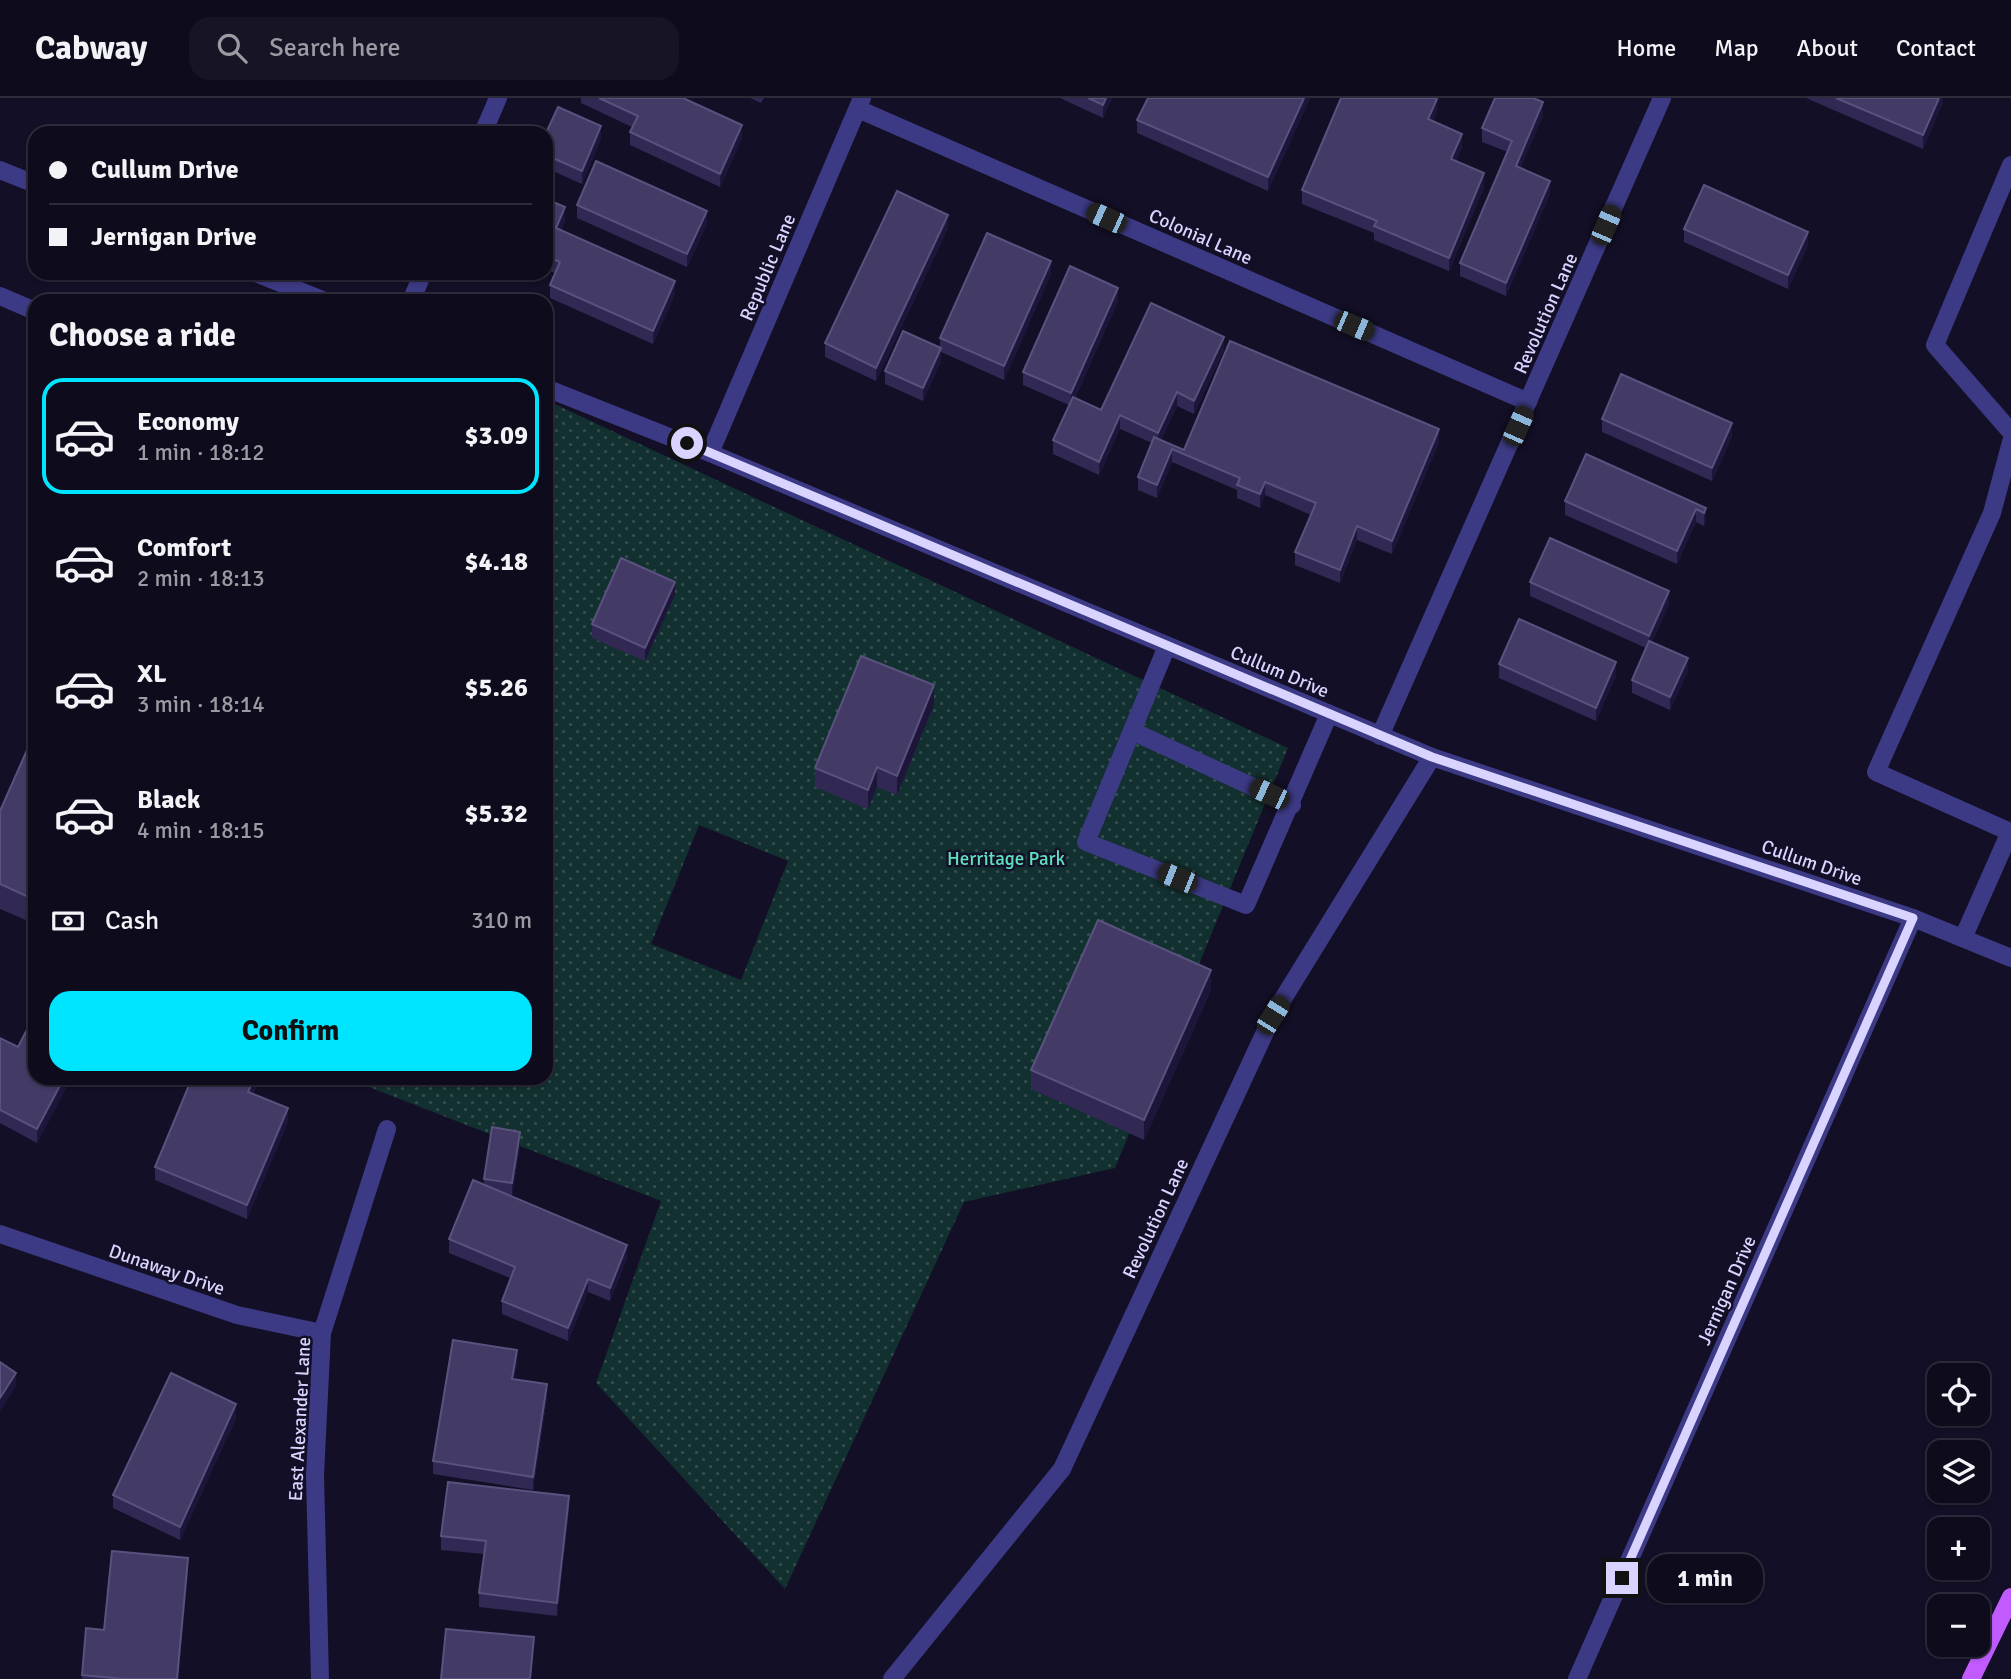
<!DOCTYPE html>
<meta charset="utf-8">
<style>
:root{--surface:#0e0b1c;--page:#171425;--text:#f1f3f6;--muted:#9b9ba3;--line:#2e2b3b;--accent:#00e5ff}
body{margin:0;font-family:Signika,sans-serif;background:var(--page);color:var(--text);height:100vh;display:flex;flex-direction:column;font-size:26px;white-space:nowrap}
*{box-sizing:border-box;margin:0}
p{font-size:23px;color:var(--muted)}
.icon{flex:none;width:38px;height:38px;fill:none;stroke:currentColor;stroke-width:2;stroke-linecap:round;stroke-linejoin:round}
.map{position:relative;flex:1;overflow:hidden}
.sheet{position:absolute;left:28px;top:196px;width:525px;height:791px;display:flex;flex-direction:column;background:var(--surface);border-radius:21px;box-shadow:0 2px 5px #0004,0 0 0 2px var(--line)}
.sheet>*{flex:none}
.banner{position:absolute;left:28px;top:28px;width:525px;height:154px;border-radius:21px;box-shadow:0 2px 5px #0004,0 0 0 2px var(--line);display:grid;align-content:center;height:154px;padding:0 21px;background:var(--surface)}
.tools{position:absolute;left:1927px;top:1265px;display:grid;gap:14px}
.tools a{display:grid;place-items:center;width:63px;height:63px;border-radius:14px;background:var(--surface);box-shadow:0 2px 5px #0004,0 0 0 2px var(--line);font-size:35px}
.end{position:absolute;width:32px;height:32px;margin:-16px;border:9px solid #d9d4ff;background:#111;box-shadow:0 0 0 4px #111}
.from{border-radius:50%}
.bubble{position:absolute;height:49px;border-radius:21px;background:var(--surface);box-shadow:0 2px 5px #0004,0 0 0 2px var(--line);font-size:23px;font-weight:700;line-height:49px;text-align:center}
.car{position:absolute;width:21px;height:42px;margin:-21px -10px;border-radius:9px;box-shadow:0 0 5px 2px #0007;background:linear-gradient(#222 24%,#8ab4d8 0 40%,#222 0 76%,#8ab4d8 0 86%,#222 0)}
.banner b{display:flex;align-items:center;gap:24px;height:66px;font-size:26px}
.banner b+b{border-top:2px solid var(--line)}
.banner i{width:18px;height:18px;background:var(--text)}
ul{padding:0;list-style:none}
li{display:flex;align-items:center;gap:21px;height:116px;margin:0 14px 10px;padding:0 7px;border:4px solid transparent;border-radius:21px}
li div{flex:1}
li b{display:block;font-size:26px}
li em{font-style:normal;font-weight:700}
li.selected{border-color:var(--accent)}
li>.icon{width:63px;height:63px;stroke-width:1.5}
h2{padding:0 21px;font-size:32px;line-height:84px}
.pay{display:flex;align-items:center;gap:18px;height:77px;padding:0 21px;font-size:26px}
.pay p{margin-inline-start:auto}
.primary-button{display:flex;gap:14px;margin-top:auto;padding:14px 21px}
.primary-button a{flex:1;height:80px;border-radius:21px;background:var(--accent);color:#111;font-size:28px;font-weight:700;line-height:80px;text-align:center}
header{display:flex;align-items:center;gap:42px;box-sizing:border-box;height:98px;padding:0 35px;background:var(--surface);border-bottom:2px solid var(--line)}
header strong{font-size:33px}
nav{display:flex;gap:38px;margin-inline-start:auto;font-size:24px}
.search{width:490px;height:63px;background:var(--page);display:flex;align-items:center;gap:18px;box-sizing:border-box;padding:0 24px;border-radius:21px;color:var(--muted);font-size:26px}
.map>svg:first-child{display:block}
</style>
<header>
<strong>Cabway</strong>
<div class="search"><svg class="icon" aria-label="search" viewBox="0 0 24 24"><circle cx="10" cy="10" r="6"/><path d="M15 15l6 6"/></svg>Search here</div>
<nav><a>Home</a><a>Map</a><a>About</a><a>Contact</a></nav>
</header>
<div class="map">
<svg width="2011" height="1581" viewBox="0 0 2011 1581">
<defs>
<pattern id="park-dots" width="8" height="8" patternUnits="userSpaceOnUse" patternTransform="scale(1.75)"><rect width="8" height="8" fill="#12302f"/><path d="M2 2h.1M6 6h.1" fill="none" stroke="#344d4e" stroke-width="1.8" stroke-linecap="round"/></pattern>
</defs>
<rect width="100%" height="100%" fill="#130f26"/>
<path fill="url(#park-dots)" fill-rule="evenodd" d="M546,302L1288,650L1115,1070L964,1104L785,1491L596,1285L661,1103L346,980H546ZM699,727L788,763L741,882L651,846Z"/>
<g fill="none" stroke-linecap="round" stroke-linejoin="round">
<g stroke="#3d3a85" stroke-width="18">
<polyline points="2011,67 1935,247 2011,334"/>
<polyline points="0,198 35,213"/>
<polyline points="1167,548 1086,744 1246,807 1329,616"/>
<polyline points="1132,633 1292,707"/>
<polyline points="1963,840 2010,734 1876,674 1992,415 2011,344"/>
</g>
<g stroke="#3d3a85" stroke-width="18">
<polyline points="858,11 1528,304"/>
<polyline points="483,35 498,0"/>
<polyline points="0,72 35,86"/>
<polyline points="256,175 325,203"/>
<polyline points="411,203 423,175"/>
<polyline points="546,290 710,355 1432,659 1913,820 2011,860"/>
<polyline points="710,355 862,0"/>
<polyline points="1380,638 1662,0"/>
<polyline points="0,1136 237,1217 322,1235"/>
<polyline points="320,1581 315,1377 322,1235 387,1031"/>
<polyline points="892,1581 1062,1371 1273,917 1432,659"/>
<polyline points="1577,1581 1913,820"/>
</g>
<polyline stroke="#c25bff" stroke-width="18" points="1971,1581 2011,1499"/>
</g>
<g fill="#312854">
<polygon points="581,0 683,0 742,40 720,89 630,47 630,34 632,29 581,5"/>
<polygon points="750,0 764,0 761,5"/>
<polygon points="1060,0 1112,0 1103,20"/>
<polygon points="1310,0 1268,93 1137,35 1137,22"/>
<polygon points="1806,0 1943,0 1943,4 1923,51"/>
<polygon points="1437,14 1433,23 1462,49 1456,63 1484,89 1449,173 1374,142 1374,135 1302,106 1302,92"/>
<polygon points="1543,18 1520,70 1550,96 1506,198 1460,178 1460,165 1508,54 1482,44 1482,30"/>
<polygon points="546,35 601,41 582,86 546,70"/>
<polygon points="546,101 565,122 561,132 675,196 653,246 550,200 550,187 555,175 546,171"/>
<polygon points="577,107 707,126 687,169 577,120"/>
<polygon points="948,130 876,283 825,259 825,245"/>
<polygon points="1684,131 1808,147 1788,191 1684,144"/>
<polygon points="1051,176 1004,282 941,254 941,263 923,303 885,286 885,273 940,249 940,240"/>
<polygon points="1118,203 1075,300 1101,312 1224,252 1194,316 1177,308 1161,342 1184,352 1439,344 1392,456 1357,442 1340,485 1295,467 1295,454 1311,417 1265,397 1260,410 1237,400 1237,392 1172,364 1157,400 1138,392 1138,379 1152,345 1120,331 1099,377 1053,356 1053,342 1069,307 1023,287 1023,274"/>
<polygon points="1602,321 1732,338 1712,383 1602,334"/>
<polygon points="1565,403 1706,410 1706,423 1704,428 1696,424 1677,466 1565,417"/>
<polygon points="1530,484 1669,506 1652,544 1688,573 1670,612 1632,595 1632,582 1646,550 1530,498"/>
<polygon points="675,497 645,563 592,540 592,526"/>
<polygon points="1499,566 1616,578 1596,623 1499,580"/>
<polygon points="934,607 897,697 877,689 868,711 815,689 815,670"/>
<polygon points="35,634 35,826 0,811 0,713"/>
<polygon points="1211,892 1144,1042 1031,991 1031,972"/>
<polygon points="0,940 71,980 37,1045 0,1025"/>
<polygon points="192,980 260,980 253,996 288,1024 247,1121 155,1082 155,1069"/>
<polygon points="520,1047 512,1098 627,1160 610,1203 588,1194 568,1243 502,1216 502,1203 510,1180 449,1155 449,1141 484,1086 484,1081"/>
<polygon points="517,1265 514,1281 547,1299 533,1392 433,1376 433,1363"/>
<polygon points="236,1320 180,1442 113,1410 113,1397"/>
<polygon points="569,1411 557,1518 479,1509 479,1495 484,1456 441,1452 441,1438"/>
<polygon points="188,1474 178,1581 82,1581 86,1530 104,1532"/>
</g>
<g fill="#1d163a">
<polygon points="1106,0 1112,0 1103,20 1103,7"/>
<polygon points="1304,0 1310,0 1268,93 1268,79"/>
<polygon points="1939,0 1943,0 1943,4 1923,51 1923,37"/>
<polygon points="1437,1 1437,14 1428,35 1428,21"/>
<polygon points="1543,4 1543,18 1516,81 1516,68"/>
<polygon points="742,27 742,40 720,89 720,76"/>
<polygon points="601,28 601,41 582,86 582,73"/>
<polygon points="1462,36 1462,49 1451,75 1451,61"/>
<polygon points="1484,75 1484,89 1449,173 1449,160"/>
<polygon points="1550,83 1550,96 1506,198 1506,185"/>
<polygon points="565,109 565,122 556,143 556,130"/>
<polygon points="707,113 707,126 687,169 687,156"/>
<polygon points="948,117 948,130 876,283 876,270"/>
<polygon points="1808,134 1808,147 1788,191 1788,177"/>
<polygon points="1051,163 1051,176 1004,282 1004,268"/>
<polygon points="675,183 675,196 653,246 653,233"/>
<polygon points="1118,190 1118,203 1071,308 1071,295"/>
<polygon points="1224,239 1224,252 1194,316 1194,303"/>
<polygon points="941,250 941,263 923,303 923,290"/>
<polygon points="1177,294 1177,308 1158,348 1158,335"/>
<polygon points="1120,317 1120,331 1099,377 1099,364"/>
<polygon points="1732,325 1732,338 1712,383 1712,370"/>
<polygon points="1439,331 1439,344 1392,456 1392,443"/>
<polygon points="1172,351 1172,364 1157,400 1157,387"/>
<polygon points="1265,384 1265,397 1260,410 1260,396"/>
<polygon points="1706,410 1706,423 1704,428 1704,415"/>
<polygon points="1696,411 1696,424 1677,466 1677,453"/>
<polygon points="1357,428 1357,442 1340,485 1340,472"/>
<polygon points="675,484 675,497 645,563 645,550"/>
<polygon points="1669,493 1669,506 1649,551 1649,538"/>
<polygon points="1688,560 1688,573 1670,612 1670,599"/>
<polygon points="1616,564 1616,578 1596,623 1596,610"/>
<polygon points="934,587 934,607 897,697 897,678"/>
<polygon points="877,669 877,689 868,711 868,692"/>
<polygon points="1211,872 1211,892 1144,1042 1144,1022"/>
<polygon points="64,980 71,980 37,1045 37,1031"/>
<polygon points="254,980 260,980 248,1007 248,994"/>
<polygon points="288,1010 288,1024 247,1121 247,1107"/>
<polygon points="520,1034 520,1047 512,1098 512,1085"/>
<polygon points="627,1147 627,1160 610,1203 610,1190"/>
<polygon points="588,1181 588,1194 568,1243 568,1230"/>
<polygon points="517,1252 517,1265 512,1294 512,1281"/>
<polygon points="16,1275 16,1288 0,1314 0,1300"/>
<polygon points="547,1286 547,1299 533,1392 533,1379"/>
<polygon points="236,1306 236,1320 180,1442 180,1429"/>
<polygon points="569,1398 569,1411 557,1518 557,1505"/>
<polygon points="188,1460 188,1474 178,1581 177,1581"/>
</g>
<g fill="#433a66" stroke="#5a527e" stroke-width="2">
<polygon points="599,0 683,0 742,27 720,76 630,34 638,18"/>
<polygon points="1088,0 1106,0 1103,7"/>
<polygon points="1148,0 1304,0 1268,79 1137,22"/>
<polygon points="1341,0 1434,0 1437,1 1428,21 1462,36 1451,61 1484,75 1449,160 1374,128 1377,123 1302,92"/>
<polygon points="1495,0 1533,0 1543,4 1516,68 1550,83 1506,185 1460,165 1512,43 1482,30"/>
<polygon points="1836,0 1939,0 1923,37"/>
<polygon points="558,9 601,28 582,73 546,57 546,35"/>
<polygon points="596,63 707,113 687,156 577,107"/>
<polygon points="1704,87 1808,134 1788,177 1684,131"/>
<polygon points="897,93 948,117 876,270 825,245"/>
<polygon points="546,101 565,109 556,130 675,183 653,233 550,187 560,164 546,158"/>
<polygon points="987,135 1051,163 1004,268 940,240"/>
<polygon points="1070,168 1118,190 1071,295 1023,274"/>
<polygon points="1151,205 1224,239 1194,303 1177,294 1158,335 1120,317 1099,364 1053,342 1073,299 1101,312"/>
<polygon points="903,233 941,250 923,290 885,273"/>
<polygon points="1230,243 1439,331 1392,443 1357,428 1340,472 1295,454 1316,405 1265,384 1260,396 1237,387 1240,380 1172,351 1157,387 1138,379 1154,339 1184,352"/>
<polygon points="1621,276 1732,325 1712,370 1602,321"/>
<polygon points="1586,356 1706,410 1704,415 1696,411 1677,453 1565,403"/>
<polygon points="1550,440 1669,493 1649,538 1530,484"/>
<polygon points="621,460 675,484 645,550 592,526"/>
<polygon points="1519,521 1616,564 1596,610 1499,566"/>
<polygon points="1649,543 1688,560 1670,599 1632,582"/>
<polygon points="861,558 934,587 897,678 877,669 868,692 815,670"/>
<polygon points="35,634 35,802 0,786 0,713"/>
<polygon points="1098,822 1211,872 1144,1022 1031,972"/>
<polygon points="35,916 35,980 64,980 37,1031 0,1012 0,940 18,949"/>
<polygon points="192,980 254,980 248,994 288,1010 247,1107 155,1069"/>
<polygon points="492,1029 520,1034 512,1085 484,1081"/>
<polygon points="473,1082 627,1147 610,1190 588,1181 568,1230 502,1203 515,1169 449,1141"/>
<polygon points="453,1242 517,1252 512,1281 547,1286 533,1379 433,1363"/>
<polygon points="0,1264 16,1275 0,1300"/>
<polygon points="171,1275 236,1306 180,1429 113,1397"/>
<polygon points="448,1384 569,1398 557,1505 479,1495 486,1443 441,1438"/>
<polygon points="112,1453 188,1460 177,1581 124,1581 82,1577 86,1530 104,1532"/>
<polygon points="446,1531 534,1539 530,1581 441,1581"/>
</g>
<g fill="none" stroke-linecap="round" stroke-linejoin="round">
<polyline stroke="#d9d4ff" stroke-width="9" points="687,345 1432,659 1913,820 1622,1480"/>
</g>
<g text-anchor="middle" stroke-width="5" stroke-linejoin="round" paint-order="stroke">
<g font-size="19" fill="#d9d4ff" stroke="#130f26">
<text transform="translate(1201 138) rotate(24)" y="7">Colonial Lane</text>
<text transform="translate(767 169) rotate(-67)" y="7">Republic Lane</text>
<text transform="translate(1545 215) rotate(-66)" y="7">Revolution Lane</text>
<text transform="translate(1280 573) rotate(23)" y="7">Cullum Drive</text>
<text transform="translate(1812 764) rotate(19)" y="7">Cullum Drive</text>
<text transform="translate(1155 1120) rotate(-65)" y="7">Revolution Lane</text>
<text transform="translate(167 1171) rotate(19)" y="7">Dunaway Drive</text>
<text transform="translate(1726 1192) rotate(-66)" y="7">Jernigan Drive</text>
<text transform="translate(299 1321) rotate(-87)" y="7">East Alexander Lane</text>
</g>
<g font-size="19" fill="#5fe0c0" stroke="#130f26">
<text x="1006" y="767">Herritage Park</text>
</g>
</g>
</svg>
<div class="tools">
<a><svg class="icon" aria-label="locate" viewBox="0 0 24 24"><circle cx="12" cy="12" r="6"/><path d="M12 2v4M12 18v4M2 12h4M18 12h4"/></svg></a>
<a><svg class="icon" aria-label="layers" viewBox="0 0 24 24"><path d="M12 4l9 5-9 5-9-5zM3 14l9 5 9-5"/></svg></a>
<a>+</a>
<a>−</a>
</div>
<i class="end from" style="left:687px;top:345px"></i>
<i class="end" style="left:1622px;top:1480px"></i>
<div class="bubble" style="left:1647px;top:1456px;width:116px">1 min</div>
<i class="car" style="left:1106px;top:120px;rotate:294deg"></i>
<i class="car" style="left:1606px;top:127px;rotate:23deg"></i>
<i class="car" style="left:1354px;top:228px;rotate:113deg"></i>
<i class="car" style="left:1518px;top:328px;rotate:24deg"></i>
<i class="car" style="left:1269px;top:696px;rotate:295deg"></i>
<i class="car" style="left:1177px;top:780px;rotate:292deg"></i>
<i class="car" style="left:1273px;top:917px;rotate:32deg"></i>
<div class="banner">
<b><i class="from"></i>Cullum Drive</b>
<b><i></i>Jernigan Drive</b>
</div>
<section class="sheet">
<h2>Choose a ride</h2>
<ul>
<li class="selected"><svg class="icon" aria-label="car" viewBox="0 0 24 24"><path d="M5 17H2v-5l4-1 3-4h7l3 4 3 1v5h-3M9 17h6M6 11h13"/><circle cx="7" cy="17" r="2"/><circle cx="17" cy="17" r="2"/></svg><div><b>Economy</b><p>1 min · 18:12</p></div><em>$3.09</em></li>
<li><svg class="icon" aria-label="car" viewBox="0 0 24 24"><path d="M5 17H2v-5l4-1 3-4h7l3 4 3 1v5h-3M9 17h6M6 11h13"/><circle cx="7" cy="17" r="2"/><circle cx="17" cy="17" r="2"/></svg><div><b>Comfort</b><p>2 min · 18:13</p></div><em>$4.18</em></li>
<li><svg class="icon" aria-label="car" viewBox="0 0 24 24"><path d="M5 17H2v-5l4-1 3-4h7l3 4 3 1v5h-3M9 17h6M6 11h13"/><circle cx="7" cy="17" r="2"/><circle cx="17" cy="17" r="2"/></svg><div><b>XL</b><p>3 min · 18:14</p></div><em>$5.26</em></li>
<li><svg class="icon" aria-label="car" viewBox="0 0 24 24"><path d="M5 17H2v-5l4-1 3-4h7l3 4 3 1v5h-3M9 17h6M6 11h13"/><circle cx="7" cy="17" r="2"/><circle cx="17" cy="17" r="2"/></svg><div><b>Black</b><p>4 min · 18:15</p></div><em>$5.32</em></li>
</ul>
<div class="pay"><svg class="icon" aria-label="cash" viewBox="0 0 24 24"><path d="M3 7h18v10H3z"/><circle cx="12" cy="12" r="2"/></svg>Cash<p>310 m</p></div>
<div class="primary-button"><a>Confirm</a></div>
</section>
</div>
